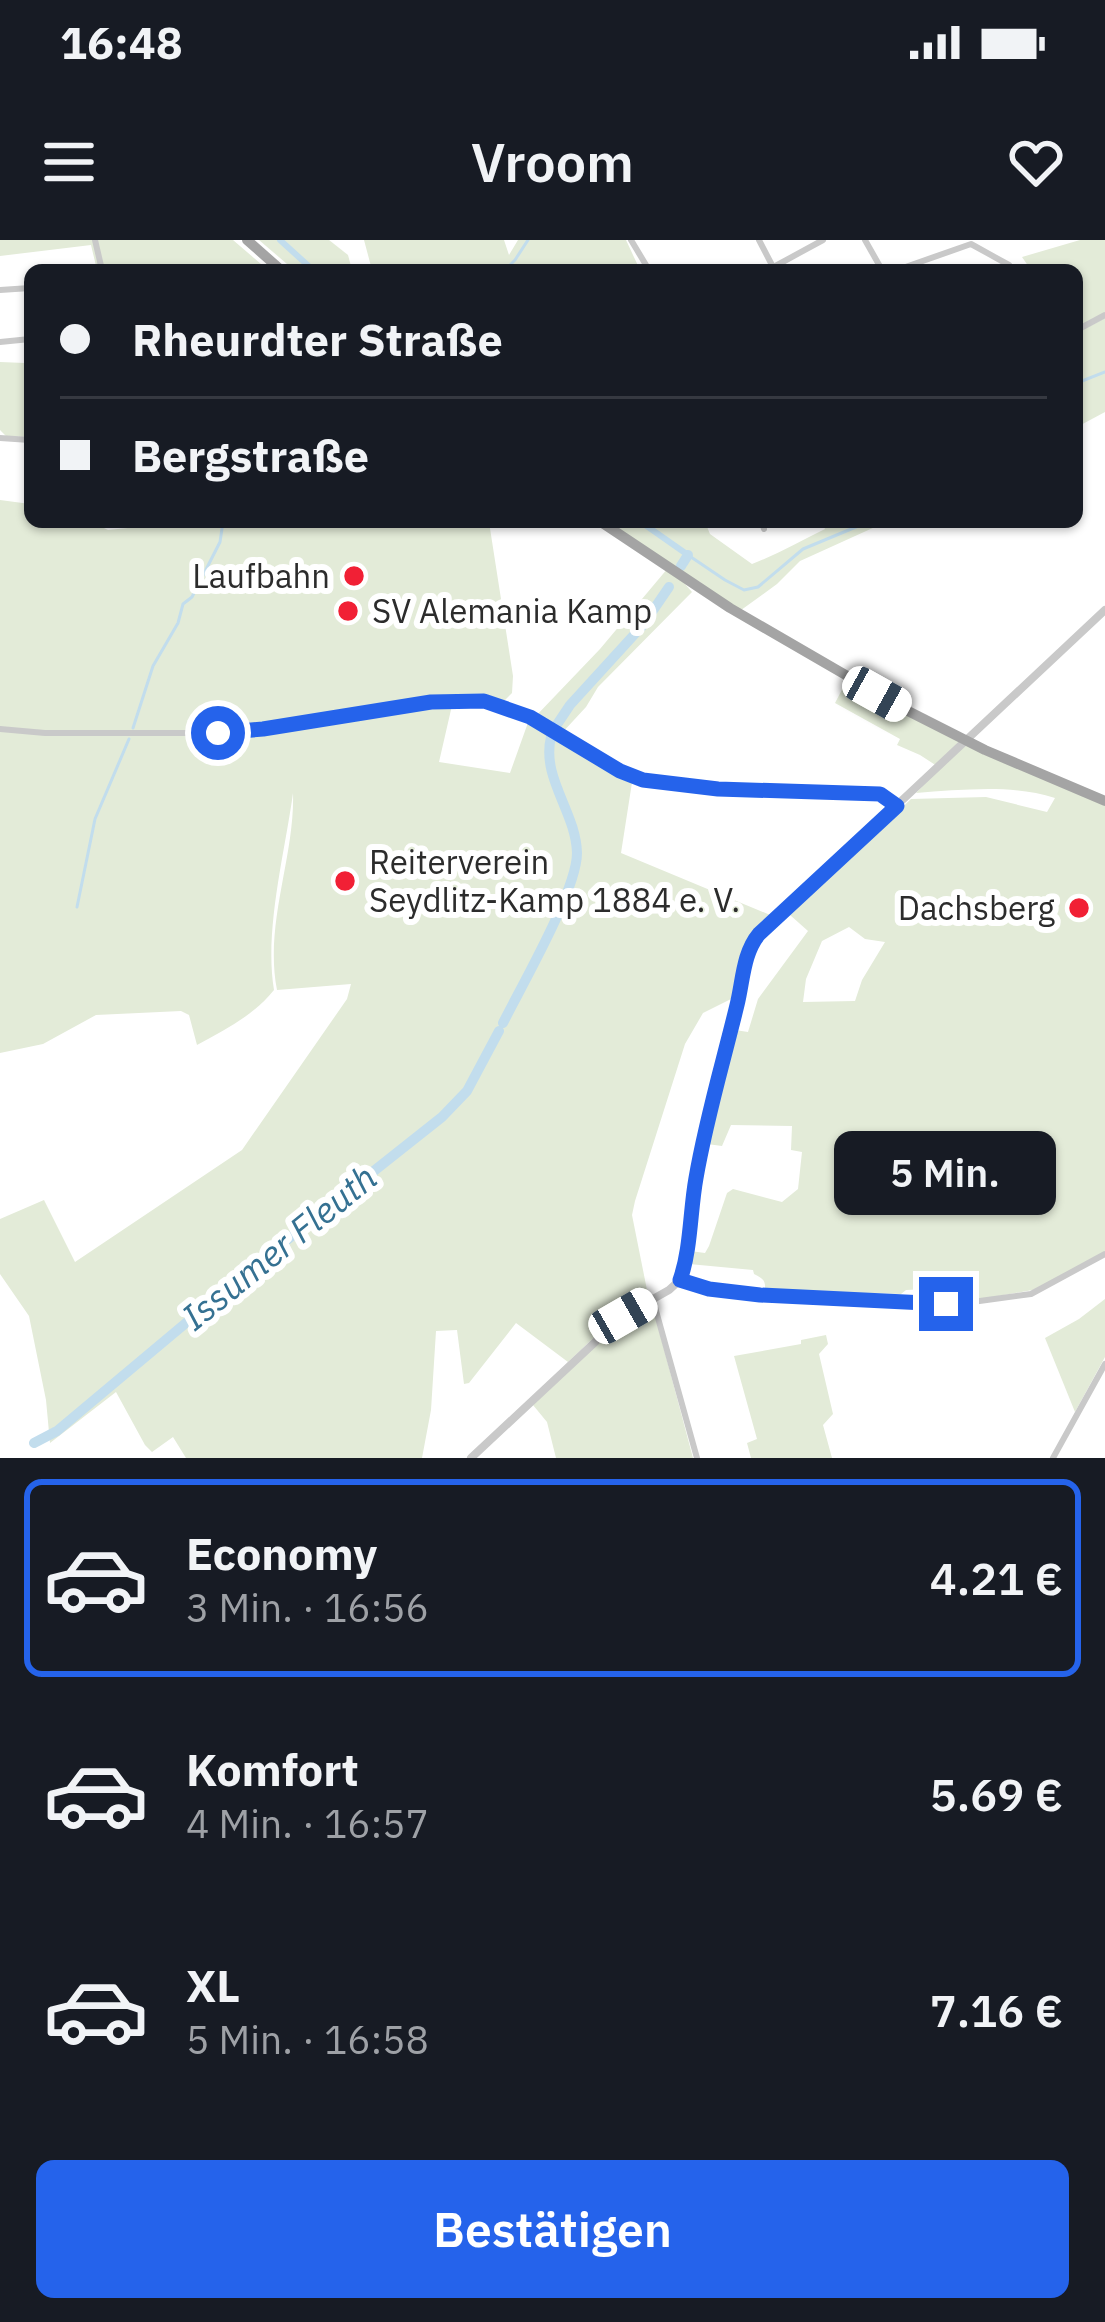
<!DOCTYPE html>
<html lang="de">
<meta charset="utf-8">
<style>
:root{--surface:#171b24;--page:#242831;--text:#f1f3f6;--muted:#9ea1a6;--line:#363941;--accent:#2563eb}
body{margin:0;font-family:"IBM Plex Sans",sans-serif;background:var(--page);color:var(--text);height:100vh;display:flex;flex-direction:column;font-size:45px;white-space:nowrap}
*{box-sizing:border-box;margin:0}
p{font-size:39px;color:var(--muted)}
.icon{flex:none;width:66px;height:66px;fill:none;stroke:currentColor;stroke-width:2;stroke-linecap:round;stroke-linejoin:round}
.map{position:relative;height:1218px;overflow:hidden}
.side{display:flex;flex-direction:column;background:var(--surface);flex:1}
.side>*{flex:none}
.banner{position:absolute;left:24px;top:24px;width:1059px;height:264px;border-radius:18px;box-shadow:0 3px 9px #0004;display:grid;align-content:center;height:264px;padding:0 36px;background:var(--surface)}
.end{position:absolute;width:54px;height:54px;margin:-27px;border:15px solid #2563eb;background:#fff;box-shadow:0 0 0 6px #fff}
.from{border-radius:50%}
.bubble{position:absolute;height:84px;border-radius:18px;background:var(--surface);box-shadow:0 3px 9px #0004;font-size:39px;font-weight:600;line-height:84px;text-align:center}
.car{position:absolute;width:36px;height:72px;margin:-36px -18px;border-radius:15px;box-shadow:0 0 9px 3px #0007;background:linear-gradient(#fff 24%,#345 0 40%,#fff 0 76%,#345 0 86%,#fff 0)}
.banner b{display:flex;align-items:center;gap:42px;height:114px;font-size:45px}
.banner b+b{border-top:3px solid var(--line)}
.banner i{width:30px;height:30px;background:var(--text)}
ul{padding:21px 0 0;list-style:none}
li{display:flex;align-items:center;gap:36px;height:198px;margin:0 24px 18px;padding:0 12px;border:6px solid transparent;border-radius:18px}
li div{flex:1}
li b{display:block;font-size:45px}
li em{font-style:normal;font-weight:600}
li.current{border-color:var(--accent)}
li>.icon{width:108px;height:108px;stroke-width:1.5}
.primary-button{display:flex;gap:24px;margin-top:auto;padding:24px 36px}
.primary-button a{flex:1;height:138px;border-radius:18px;background:var(--accent);color:#fff;font-size:48px;font-weight:600;line-height:138px;text-align:center}
.status{display:flex;justify-content:space-between;align-items:center;height:84px;padding:0 60px;background:var(--surface);direction:ltr}
.status svg{height:33px;fill:currentColor}
header{display:flex;justify-content:space-between;align-items:center;height:156px;padding:0 36px;background:var(--surface);font-size:54px;font-weight:600}
.map>svg:first-child{display:block}
</style>
<div class="status"><b>16:48</b><svg viewBox="0 0 49 12"><path d="M0 12V9h3v3zM5 12V6h3v6zM10 12V3h3v9zM15 12V0h3v12zM26 1h20v11H26zM47 4h2v5h-2z"/></svg></div>
<header><svg class="icon" aria-label="menu" viewBox="0 0 24 24"><path d="M4 6h16M4 12h16M4 18h16"/></svg>Vroom<svg class="icon" aria-label="heart" viewBox="0 0 24 24"><path d="M12 20l-8-8c-3-5 5-10 8-4 3-6 11-1 8 4z"/></svg></header>
<div class="map">
<svg width="1105" height="1218" viewBox="0 0 1105 1218">
<rect width="100%" height="100%" fill="#fff"/>
<g fill="#e3ebd8" fill-rule="evenodd">
<polygon points="0,0 233,0 268,30 97,30 91,5 0,16"/>
<polygon points="259,0 329,0 348,15 352,30 294,30"/>
<polygon points="364,0 504,0 509,15 518,0 626,0 640,30 372,30"/>
<polygon points="1080,0 1105,0 1105,73 1077,88 1077,30 1031,30 1022,17"/>
<polygon points="1105,78 1105,172 1077,187 1077,93"/>
<polygon points="0,122 25,123 27,138 30,139 30,197 6,196 0,190"/>
<path d="M0,260L30,264V282H92L108,290L128,288L129,282H489L513,436L512,453L501,464L453,461L439,522L510,533L530,477L534,478L600,409L668,328L605,282H705L710,294L752,324C778,314 800,301 825,289L822,282H886L800,321L777,344L737,373L700,342L672,329L692,352L598,447L586,467L561,494L633,536L621,613L775,677C735,702 748,716 737,756L703,773L685,804L635,961L632,975L648,1055L621,1072L568,1122L516,1083L469,1143L464,1144L457,1090L436,1091L431,1170L422,1218H186L173,1197L152,1212L145,1205L116,1152L50,1203L46,1160L29,1076L0,1034V979L44,960L75,1022L242,910L347,759L351,744L277,750C264,684 295,617 293,553C285,612 264,691 274,750C253,776 226,789 197,805L189,775L181,771L96,775L43,804L0,813Z"/>
<path d="M846,442L877,454L1105,564V1012L1038,1049L965,1062H945L948,1039L929,1043L928,1049L906,1050L901,1054L866,1053L861,1056L765,1050C766,1040 762,1038 754,1034L753,1030L689,1024L690,1011L705,1013L709,1006L727,953L733,949L782,962L798,949L802,912L791,910L792,886L731,885L722,906L707,904L715,859L735,790L748,792L758,759L808,691L790,675L911,559L986,557L1047,572L1055,558C1012,544 961,550 916,553L940,528L920,515L897,505L900,499L835,463ZM849,687L865,699L885,702L862,740L855,761L803,762L806,739L822,701Z"/>
<polygon points="1105,1059 1105,1117 1075,1172 1045,1098 1079,1079"/>
<polygon points="652,1064 693,1218 556,1218 547,1182 533,1165 623,1080"/>
<polygon points="826,1095 828,1104 819,1114 833,1174 823,1185 832,1218 751,1218 747,1203 757,1199 734,1116 801,1104 801,1100"/>
</g>
<g fill="none" stroke-linecap="round" stroke-linejoin="round">
<g stroke="#c2dded" stroke-width="3">
<polyline points="505,30 515,20 528,0"/>
<polyline points="1077,143 1105,132"/>
<polyline points="688,315 725,340 744,350 758,347 803,309 868,282"/>
<polyline points="133,488 153,426 178,383 183,364 192,357 220,302 223,282"/>
<polyline points="77,667 95,579 129,499"/>
</g>
<g stroke="#c2dded" stroke-width="6">
<polyline points="280,0 313,30"/>
<polyline points="641,282 688,315"/>
</g>
<g stroke="#c2dded" stroke-width="10">
<polyline points="681,326 688,315"/>
<polyline points="556,486 570,465 643,385 669,347"/>
<path d="M503,783C522,745 577,650 577,613C576,572 541,538 551,497"/>
<polyline points="34,1203 57,1191 254,1026 442,877 467,851 499,791"/>
</g>
<g stroke="#c9c9c9" stroke-width="6">
<polyline points="95,0 102,30"/>
<polyline points="631,0 649,30"/>
<polyline points="759,0 773,27"/>
<polyline points="865,0 882,30"/>
<polyline points="768,30 823,0"/>
<polyline points="897,30 971,4 1009,25"/>
<polyline points="0,50 30,48"/>
<polyline points="1077,90 1105,75"/>
<polyline points="0,102 30,99"/>
<polyline points="28,128 30,128"/>
<polyline points="0,198 30,200"/>
<polyline points="762,282 764,289"/>
<polyline points="0,489 45,493 218,493 263,489 431,462 484,461 530,477 620,531 643,540 718,549 880,554 897,566"/>
<polyline points="680,1040 709,1049 760,1055 965,1063 1031,1054 1105,1014"/>
<polyline points="653,1060 697,1218"/>
<polyline points="1053,1218 1105,1124"/>
</g>
<polyline stroke="#c9c9c9" stroke-width="8" points="471,1218 623,1076 669,1050 680,1040 710,862 743,743 746,717 753,700 1105,370"/>
<g stroke="#a4a4a4" stroke-width="10">
<polyline points="247,0 281,30"/>
<polyline points="601,282 730,368 906,470 985,510 1105,561"/>
</g>
</g>
<g fill="none" stroke-linecap="round" stroke-linejoin="round">
<path stroke="#2563eb" stroke-width="15" d="M218,493L263,489L431,462L484,461L530,477L620,531L643,540L718,549L880,554L897,566L759,694C743,713 743,741 737,765C723,823 706,879 696,938C690,971 691,1009 680,1040L709,1049L760,1055L946,1064"/>
</g>
<g fill="#f12035" stroke="#fff" stroke-width="4.5">
<circle cx="354" cy="336" r="12"/>
<circle cx="348" cy="371" r="12"/>
<circle cx="345" cy="641" r="12"/>
<circle cx="1079" cy="668" r="12"/>
</g>
<g text-anchor="middle" stroke-width="12" stroke-linejoin="round" paint-order="stroke">
<g font-size="33" fill="#2c2c2c" stroke="#fff" text-anchor="end">
<text x="330" y="348">Laufbahn</text>
<text x="372" y="383" text-anchor="start">SV Alemania Kamp</text>
<text x="369" y="634" text-anchor="start">Reiterverein<tspan x="369" dy="38">Seydlitz-Kamp 1884 e. V.</tspan></text>
<text x="1055" y="680">Dachsberg</text>
</g>
<g font-size="36" font-style="italic" fill="#357192" stroke="#fff">
<text transform="translate(279 1007) rotate(-39)" y="13">Issumer Fleuth</text>
</g>
</g>
</svg>
<i class="end from" style="left:218px;top:493px"></i>
<i class="end" style="left:946px;top:1064px"></i>
<div class="bubble" style="left:834px;top:891px;width:222px">5 Min.</div>
<i class="car" style="left:877px;top:454px;rotate:119deg"></i>
<i class="car" style="left:623px;top:1076px;rotate:60deg"></i>
<div class="banner">
<b><i class="from"></i>Rheurdter Straße</b>
<b><i></i>Bergstraße</b>
</div>
</div>
<section class="side">
<ul>
<li class="current"><svg class="icon" aria-label="car" viewBox="0 0 24 24"><path d="M5 17H2v-5l4-1 3-4h7l3 4 3 1v5h-3M9 17h6M6 11h13"/><circle cx="7" cy="17" r="2"/><circle cx="17" cy="17" r="2"/></svg><div><b>Economy</b><p>3 Min. · 16:56</p></div><em>4.21 €</em></li>
<li><svg class="icon" aria-label="car" viewBox="0 0 24 24"><path d="M5 17H2v-5l4-1 3-4h7l3 4 3 1v5h-3M9 17h6M6 11h13"/><circle cx="7" cy="17" r="2"/><circle cx="17" cy="17" r="2"/></svg><div><b>Komfort</b><p>4 Min. · 16:57</p></div><em>5.69 €</em></li>
<li><svg class="icon" aria-label="car" viewBox="0 0 24 24"><path d="M5 17H2v-5l4-1 3-4h7l3 4 3 1v5h-3M9 17h6M6 11h13"/><circle cx="7" cy="17" r="2"/><circle cx="17" cy="17" r="2"/></svg><div><b>XL</b><p>5 Min. · 16:58</p></div><em>7.16 €</em></li>
</ul>
<div class="primary-button"><a>Bestätigen</a></div>
</section>
